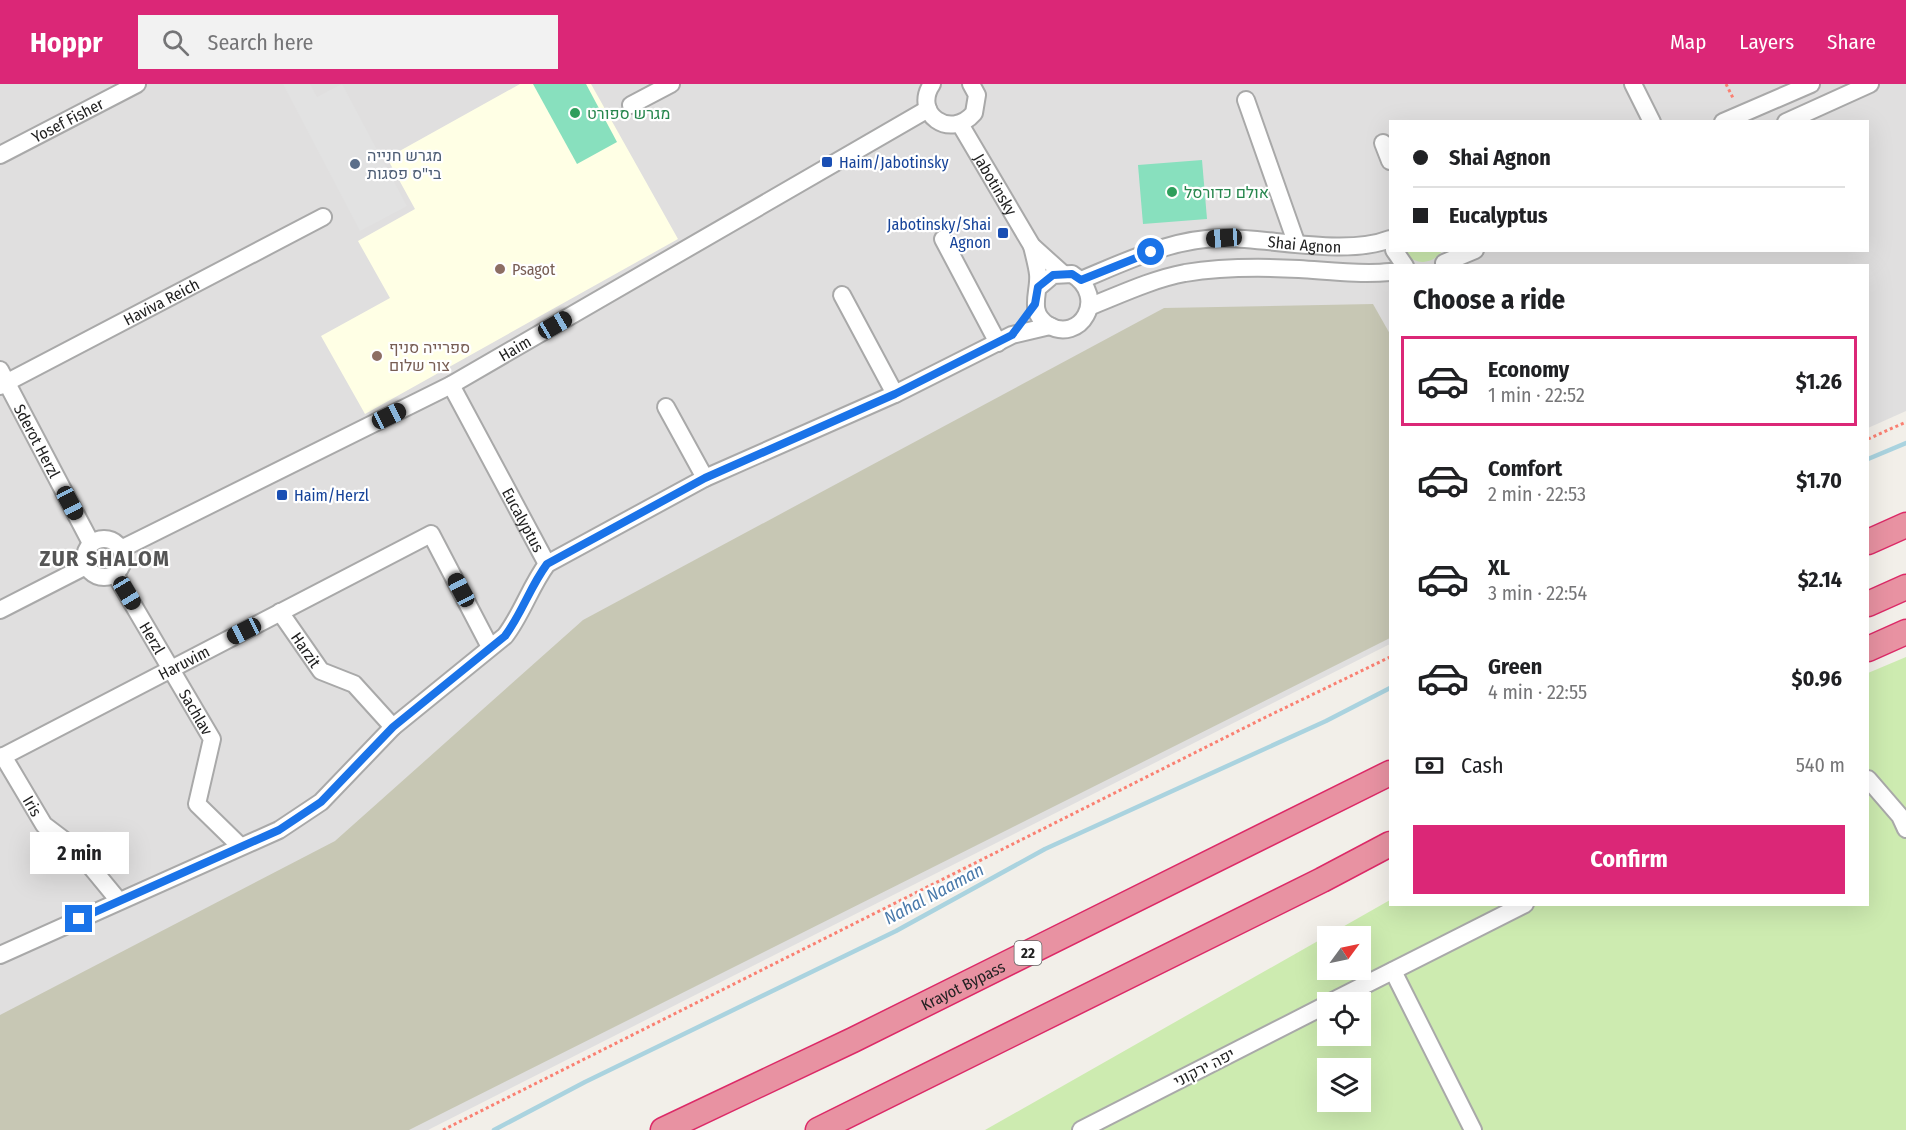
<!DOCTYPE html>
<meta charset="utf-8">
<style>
:root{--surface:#fff;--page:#f2f2f2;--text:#202124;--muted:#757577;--line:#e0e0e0;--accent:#db2777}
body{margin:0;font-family:"Fira Sans Condensed",Heebo,sans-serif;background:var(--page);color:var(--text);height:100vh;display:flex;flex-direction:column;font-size:22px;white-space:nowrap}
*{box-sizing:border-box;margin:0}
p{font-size:20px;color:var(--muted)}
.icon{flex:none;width:33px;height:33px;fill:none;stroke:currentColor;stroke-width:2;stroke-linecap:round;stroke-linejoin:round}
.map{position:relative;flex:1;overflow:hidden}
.side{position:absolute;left:1389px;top:180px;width:480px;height:642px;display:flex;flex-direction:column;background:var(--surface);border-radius:0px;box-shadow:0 6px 24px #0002}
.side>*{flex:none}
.hud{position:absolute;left:1389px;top:36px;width:480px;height:132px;border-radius:0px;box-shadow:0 6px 24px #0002;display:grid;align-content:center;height:132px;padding:0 24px;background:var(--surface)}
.needle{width:39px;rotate:57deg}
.fabs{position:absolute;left:1317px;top:842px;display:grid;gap:12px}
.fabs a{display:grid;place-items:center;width:54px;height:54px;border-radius:0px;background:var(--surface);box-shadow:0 6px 24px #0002;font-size:30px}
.end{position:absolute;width:27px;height:27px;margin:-14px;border:8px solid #1a73e8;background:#fff;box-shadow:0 0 0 3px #fff}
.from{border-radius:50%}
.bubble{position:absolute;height:42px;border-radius:0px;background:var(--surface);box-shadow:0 6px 24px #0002;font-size:20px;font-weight:700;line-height:42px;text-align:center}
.car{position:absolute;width:18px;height:36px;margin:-18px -9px;border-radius:8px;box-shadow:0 0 4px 2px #0007;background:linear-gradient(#222 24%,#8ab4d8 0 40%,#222 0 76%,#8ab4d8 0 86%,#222 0)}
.hud b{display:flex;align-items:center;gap:21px;height:57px;font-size:22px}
.hud b+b{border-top:2px solid var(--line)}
.hud i{width:15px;height:15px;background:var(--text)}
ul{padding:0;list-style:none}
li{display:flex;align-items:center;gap:18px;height:90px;margin:0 12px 9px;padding:0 12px;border:3px solid transparent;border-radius:0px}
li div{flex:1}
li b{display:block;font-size:22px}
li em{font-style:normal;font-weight:700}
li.on{border-color:var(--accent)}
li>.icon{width:54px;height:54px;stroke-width:1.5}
h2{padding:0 24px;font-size:27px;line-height:72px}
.pay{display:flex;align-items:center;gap:15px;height:66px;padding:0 24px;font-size:22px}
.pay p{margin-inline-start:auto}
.action{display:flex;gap:12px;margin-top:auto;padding:12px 24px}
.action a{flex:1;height:69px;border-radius:0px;background:var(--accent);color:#fff;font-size:24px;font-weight:700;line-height:69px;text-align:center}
header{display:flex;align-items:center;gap:36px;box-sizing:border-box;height:84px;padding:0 30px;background:var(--accent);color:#fff}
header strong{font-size:28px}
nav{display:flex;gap:33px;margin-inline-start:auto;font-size:21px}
.search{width:420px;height:54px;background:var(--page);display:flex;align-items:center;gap:15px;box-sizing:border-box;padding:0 21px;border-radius:0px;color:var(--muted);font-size:22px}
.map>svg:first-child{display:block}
</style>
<header>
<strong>Hoppr</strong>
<div class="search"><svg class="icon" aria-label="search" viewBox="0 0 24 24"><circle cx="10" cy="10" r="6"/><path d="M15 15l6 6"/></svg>Search here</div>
<nav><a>Map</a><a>Layers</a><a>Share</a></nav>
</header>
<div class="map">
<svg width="1906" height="1046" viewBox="0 0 1906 1046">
<rect width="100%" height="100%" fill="#f2efe9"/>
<path fill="#e0dfdf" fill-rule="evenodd" d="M0,0H1906V327L1868,344V182H1390V560L428,1046H0ZM1390,38H1868V166H1390Z"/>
<polygon fill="#ffffe5" points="520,0 591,0 678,155 365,330 321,252 390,214 358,157 415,125 387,74"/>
<polygon fill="#c7c7b4" points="1373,220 1390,250 1390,554 409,1046 0,1046 0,931 335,757 583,536 1164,224"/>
<g fill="#cdebb0" fill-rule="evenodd">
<path d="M1404,167H1442C1432,181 1414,182 1404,167Z"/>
<path d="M1906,573V1046H985L1390,816V820H1868V589ZM1328,852H1360V885H1328ZM1328,918H1360V951H1328ZM1328,984H1360V1017H1328Z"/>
</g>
<g fill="#88e0be">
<polygon points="533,0 586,0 617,58 577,80"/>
<polygon points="1202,76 1207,135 1143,140 1138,81"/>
</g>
<polygon fill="#e2e2e2" points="283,0 310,0 317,13 342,0 407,122 360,147"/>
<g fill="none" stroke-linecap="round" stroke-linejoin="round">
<g stroke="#aad3df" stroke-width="4.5">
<polyline points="1868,375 1906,359"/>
<polyline points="494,1046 585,998 896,847 1045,765 1326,637 1390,604"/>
</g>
<defs>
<g id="minor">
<path d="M932,0C912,29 950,57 974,29L977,11L971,0"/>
<polyline points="1633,0 1652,38"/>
<polyline points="1246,16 1296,158"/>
<polyline points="631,21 671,0"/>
<polyline points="1723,38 1811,0"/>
<polyline points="1786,38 1870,0"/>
<path id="s1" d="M960,40L1032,162L1062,189"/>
<polyline points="1383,59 1390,77"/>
<path id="s2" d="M0,71L137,0"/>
<polyline points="943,155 998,259"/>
<path d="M1032,162C1034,171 1037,181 1038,190C1040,208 1027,228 1048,241C1080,260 1109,213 1072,190L1053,191L1039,203"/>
<polyline points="1394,166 1405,182"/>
<polyline points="1444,179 1475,166"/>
<path id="s3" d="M1081,196C1127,177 1175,153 1226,154C1275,155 1347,172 1390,155"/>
<polyline points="842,211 895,310"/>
<path d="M1091,222C1121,210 1153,195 1185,189C1222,183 1262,183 1299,185C1330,187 1360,191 1390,188"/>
<path id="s4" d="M0,286L91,459"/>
<path id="s5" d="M451,301L547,480"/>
<path id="s6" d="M0,302L323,133"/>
<polyline points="666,323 705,394"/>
<circle cx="104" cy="474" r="19"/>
<path id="s7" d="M121,465L451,301L928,25"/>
<path id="s8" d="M115,490L212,655L197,720L240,762"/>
<polyline points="0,526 86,482"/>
<path id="s9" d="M280,528L321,587L354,600L393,643"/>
<path id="s10" d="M3,672L44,741L77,766L119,817"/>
<path id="s11" d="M0,674L431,450L490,563"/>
<polyline points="1868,695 1900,732 1906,745"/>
<path d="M0,871L279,746L321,718L393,643L505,552C522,530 530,503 547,480L705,394L895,310L1012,251L1050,242"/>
<polyline points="1393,887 1473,1046"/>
<polyline points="1331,918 1525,820"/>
<polyline points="1081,1046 1328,920"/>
</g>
<g id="highway">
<polyline points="1868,458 1906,441"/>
<polyline points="1868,520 1906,503"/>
<polyline points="1868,565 1906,548"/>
<path id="s12" d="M663,1046L853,956L1390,689"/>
<polyline points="818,1046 1322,796 1390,760"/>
</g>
</defs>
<use href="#minor" stroke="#a9a9a9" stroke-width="20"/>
<use href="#highway" stroke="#dc2a67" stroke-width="27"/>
<g stroke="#fa8072" stroke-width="3" stroke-dasharray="3 3" stroke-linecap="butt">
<polyline points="1726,0 1734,16"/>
<polyline points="1868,355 1906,338"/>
<polyline points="443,1046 1264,634 1390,573"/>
</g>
<use href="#minor" stroke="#fff" stroke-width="16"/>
<use href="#highway" stroke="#e892a2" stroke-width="24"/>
</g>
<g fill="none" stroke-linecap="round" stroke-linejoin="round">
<path stroke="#1a73e8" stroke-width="8" d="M79,835L279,746L321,718L393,643L505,552C522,529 530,503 547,480L705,394L895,310L1012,251L1035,220L1038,203L1053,191L1072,190L1081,196L1151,168"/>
</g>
<g fill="#2e9e5b" stroke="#fff" stroke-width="2">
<circle cx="575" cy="29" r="6"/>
<circle cx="1172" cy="108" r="6"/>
</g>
<g fill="#1a4fb4" stroke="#fff" stroke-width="2">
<rect x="821" y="72" width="12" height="12" rx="3"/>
<rect x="997" y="143" width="12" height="12" rx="3"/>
<rect x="276" y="405" width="12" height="12" rx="3"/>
</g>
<circle fill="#5c6f8a" stroke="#fff" stroke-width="2" cx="355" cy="80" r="6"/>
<g fill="#8d6e63" stroke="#fff" stroke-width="2">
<circle cx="500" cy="185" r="6"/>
<circle cx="377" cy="272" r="6"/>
</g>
<g text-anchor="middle" stroke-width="4.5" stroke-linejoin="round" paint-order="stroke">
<rect fill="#fff" stroke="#646464" stroke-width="1.5" x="1014.5" y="857" width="27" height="24" rx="4.5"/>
<g font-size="15" font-weight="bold" fill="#222">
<text x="1028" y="874">22</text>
</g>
<g font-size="16" fill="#27864d" stroke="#fff" text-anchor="start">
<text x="587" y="35">מגרש ספורט</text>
<text x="1184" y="114">אולם כדורסל</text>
</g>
<g font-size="16" fill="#222" stroke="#fff">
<text dy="6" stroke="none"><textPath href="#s2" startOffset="76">Yosef Fisher</textPath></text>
<text dy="6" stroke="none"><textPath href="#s1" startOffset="70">Jabotinsky</textPath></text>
<text dy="6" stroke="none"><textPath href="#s3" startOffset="231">Shai Agnon</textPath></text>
<text dy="6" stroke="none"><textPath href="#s6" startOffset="182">Haviva Reich</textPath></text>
<text dy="6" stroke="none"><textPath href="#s7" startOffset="442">Haim</textPath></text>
<text dy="6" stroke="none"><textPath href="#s4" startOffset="80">Sderot Herzl</textPath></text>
<text dy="6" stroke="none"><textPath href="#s5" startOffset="153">Eucalyptus</textPath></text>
<text dy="6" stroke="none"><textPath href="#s8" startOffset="74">Herzl</textPath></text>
<text dy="6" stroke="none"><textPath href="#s9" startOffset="46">Harzit</textPath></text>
<text dy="6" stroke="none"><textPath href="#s11" startOffset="207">Haruvim</textPath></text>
<text dy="6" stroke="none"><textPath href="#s8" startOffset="160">Sachlav</textPath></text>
<text dy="6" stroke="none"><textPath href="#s10" startOffset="58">Iris</textPath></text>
<text dy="6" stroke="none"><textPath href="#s12" startOffset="333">Krayot Bypass</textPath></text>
<text transform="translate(1204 983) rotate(-27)" y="6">יפה ירקוני</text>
</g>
<g font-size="16" fill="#4e5e75" stroke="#fff" text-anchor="start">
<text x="367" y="77">מגרש חנייה<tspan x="367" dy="18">בי"ס פסגות</tspan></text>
</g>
<g font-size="16" fill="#164399" stroke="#fff" text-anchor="start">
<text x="839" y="84">Haim/Jabotinsky</text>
<text x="991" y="146" text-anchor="end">Jabotinsky/Shai<tspan x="991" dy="18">Agnon</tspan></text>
<text x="294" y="417">Haim/Herzl</text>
</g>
<g font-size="16" fill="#785e54" stroke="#fff" text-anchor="start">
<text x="512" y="191">Psagot</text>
<text x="389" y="269">ספרייה סניף<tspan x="389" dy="18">צור שלום</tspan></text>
</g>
<g font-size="18" font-style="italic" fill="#4a7aab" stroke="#fff">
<text transform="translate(934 810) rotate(-28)" y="6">Nahal Naaman</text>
</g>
<g font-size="22" font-weight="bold" letter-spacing="1.5" fill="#555" stroke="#fff">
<text x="105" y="482">ZUR SHALOM</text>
</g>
</g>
</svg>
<div class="fabs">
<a><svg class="needle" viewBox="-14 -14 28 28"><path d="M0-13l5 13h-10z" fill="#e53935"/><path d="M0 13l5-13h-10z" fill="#757577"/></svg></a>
<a><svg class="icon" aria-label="locate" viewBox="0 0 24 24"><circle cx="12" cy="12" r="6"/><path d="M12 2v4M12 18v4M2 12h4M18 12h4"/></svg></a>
<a><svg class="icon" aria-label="layers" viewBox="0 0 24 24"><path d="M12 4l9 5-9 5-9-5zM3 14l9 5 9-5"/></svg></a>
</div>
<i class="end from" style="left:1151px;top:168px"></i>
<i class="end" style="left:79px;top:835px"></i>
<div class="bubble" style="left:30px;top:748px;width:99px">2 min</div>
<i class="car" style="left:1224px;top:154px;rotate:266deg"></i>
<i class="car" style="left:555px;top:241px;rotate:60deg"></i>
<i class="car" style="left:389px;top:332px;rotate:64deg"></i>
<i class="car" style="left:70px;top:419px;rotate:152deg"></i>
<i class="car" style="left:461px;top:506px;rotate:332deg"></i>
<i class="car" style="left:127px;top:509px;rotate:149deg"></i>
<i class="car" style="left:244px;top:547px;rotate:243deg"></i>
<div class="hud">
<b><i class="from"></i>Shai Agnon</b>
<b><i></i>Eucalyptus</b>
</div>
<section class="side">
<h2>Choose a ride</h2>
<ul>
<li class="on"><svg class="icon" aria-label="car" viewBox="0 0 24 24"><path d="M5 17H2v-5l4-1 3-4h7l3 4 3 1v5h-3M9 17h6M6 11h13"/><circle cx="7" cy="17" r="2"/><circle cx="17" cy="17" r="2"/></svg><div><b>Economy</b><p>1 min · 22:52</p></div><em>$1.26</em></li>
<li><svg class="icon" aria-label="car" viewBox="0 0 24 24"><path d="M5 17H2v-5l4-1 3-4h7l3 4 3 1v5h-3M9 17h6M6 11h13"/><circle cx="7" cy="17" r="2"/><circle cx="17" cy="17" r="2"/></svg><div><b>Comfort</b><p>2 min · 22:53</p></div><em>$1.70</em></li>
<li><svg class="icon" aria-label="car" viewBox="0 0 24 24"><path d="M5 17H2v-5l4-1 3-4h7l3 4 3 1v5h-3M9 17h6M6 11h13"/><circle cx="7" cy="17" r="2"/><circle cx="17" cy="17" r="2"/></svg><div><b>XL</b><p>3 min · 22:54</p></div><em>$2.14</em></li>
<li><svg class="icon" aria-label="car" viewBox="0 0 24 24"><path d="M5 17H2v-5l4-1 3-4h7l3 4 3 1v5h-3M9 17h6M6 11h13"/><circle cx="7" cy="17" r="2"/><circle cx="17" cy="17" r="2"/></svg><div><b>Green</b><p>4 min · 22:55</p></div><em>$0.96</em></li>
</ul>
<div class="pay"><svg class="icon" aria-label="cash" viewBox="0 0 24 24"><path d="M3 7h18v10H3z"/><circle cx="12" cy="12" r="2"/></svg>Cash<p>540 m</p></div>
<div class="action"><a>Confirm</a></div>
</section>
</div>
